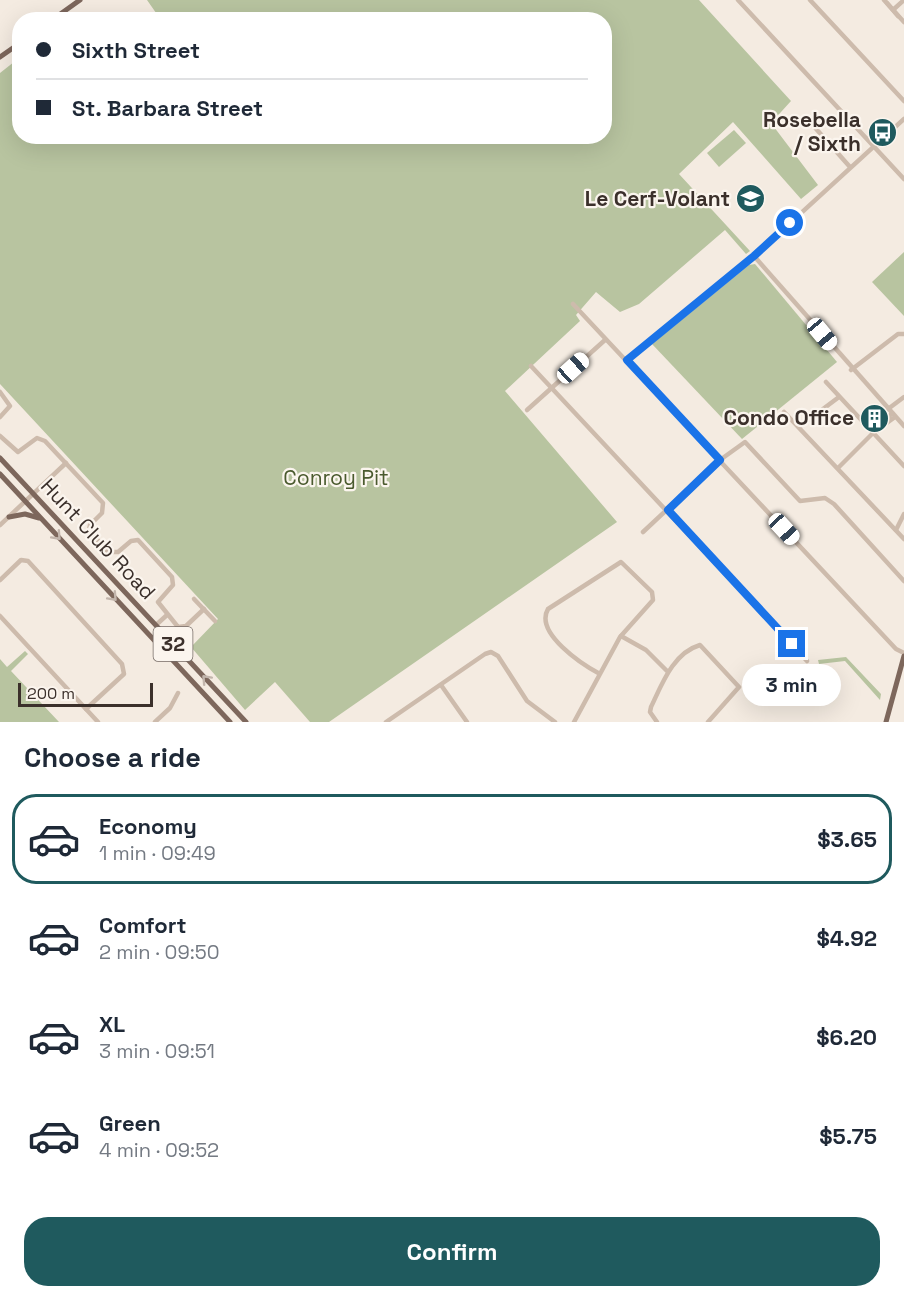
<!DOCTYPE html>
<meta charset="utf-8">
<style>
:root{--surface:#fff;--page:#f6f6f7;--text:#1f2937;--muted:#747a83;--line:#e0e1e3;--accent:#1f5a5e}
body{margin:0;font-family:"Space Grotesk",sans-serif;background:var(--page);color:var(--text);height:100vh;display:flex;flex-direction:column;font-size:22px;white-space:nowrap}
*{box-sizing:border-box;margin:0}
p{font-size:20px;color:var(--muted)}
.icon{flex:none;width:33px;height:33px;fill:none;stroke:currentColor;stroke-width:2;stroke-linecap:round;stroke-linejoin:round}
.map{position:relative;height:722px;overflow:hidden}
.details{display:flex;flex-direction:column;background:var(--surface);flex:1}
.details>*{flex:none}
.top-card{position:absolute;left:12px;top:12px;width:600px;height:132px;border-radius:24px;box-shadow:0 6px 24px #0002;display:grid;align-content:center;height:132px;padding:0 24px;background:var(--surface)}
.scale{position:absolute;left:18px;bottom:15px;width:135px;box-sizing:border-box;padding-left:6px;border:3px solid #3b302b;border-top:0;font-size:16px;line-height:21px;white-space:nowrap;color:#3b302b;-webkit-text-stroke:4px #fbf5ee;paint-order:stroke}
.end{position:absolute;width:27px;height:27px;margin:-14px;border:8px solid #1a73e8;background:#fff;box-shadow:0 0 0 3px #fff}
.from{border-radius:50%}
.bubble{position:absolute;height:42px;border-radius:21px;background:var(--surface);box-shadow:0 6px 24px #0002;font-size:20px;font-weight:800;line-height:42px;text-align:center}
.car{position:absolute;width:18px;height:36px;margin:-18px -9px;border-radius:8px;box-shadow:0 0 4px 2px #0007;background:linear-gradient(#fff 24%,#345 0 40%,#fff 0 76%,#345 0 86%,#fff 0)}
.top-card b{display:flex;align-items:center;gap:21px;height:57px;font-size:22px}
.top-card b+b{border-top:2px solid var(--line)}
.top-card i{width:15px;height:15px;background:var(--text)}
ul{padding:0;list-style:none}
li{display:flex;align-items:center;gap:18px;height:90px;margin:0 12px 9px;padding:0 12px;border:3px solid transparent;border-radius:24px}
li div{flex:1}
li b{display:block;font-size:22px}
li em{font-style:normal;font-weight:800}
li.active{border-color:var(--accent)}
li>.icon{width:54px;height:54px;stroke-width:1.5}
h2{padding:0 24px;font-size:27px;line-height:72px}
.button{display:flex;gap:12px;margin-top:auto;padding:12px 24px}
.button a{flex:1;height:69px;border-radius:24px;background:var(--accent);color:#fff;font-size:24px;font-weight:800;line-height:69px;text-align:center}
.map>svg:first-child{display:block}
</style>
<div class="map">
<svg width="904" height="722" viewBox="0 0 904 722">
<rect width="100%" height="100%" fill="#f4ebe1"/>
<g fill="#b8c4a0">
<polygon points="147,0 699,0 791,101 771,123 818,185 801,199 733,122 679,174 750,251 746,254 725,230 639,304 620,312 596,292 576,315 580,321 505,391 617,522 329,722 310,722 275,682 245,710 191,647 218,619 0,384 0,73 19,58 20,136 604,136 604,20 161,20"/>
<polygon points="734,130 746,143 719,167 707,153"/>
<polygon points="904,252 904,316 872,282"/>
<polygon points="755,264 837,362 742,439 652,344 749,265"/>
<polygon points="25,651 28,654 11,671 59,722 0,722 0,659 7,667"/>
<polygon points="846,657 881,694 880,700 845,661 819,664 818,660"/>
</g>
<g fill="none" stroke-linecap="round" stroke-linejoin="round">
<g stroke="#cdbbac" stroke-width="4.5">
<polyline points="738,0 904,179"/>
<polyline points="810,0 904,101"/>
<polyline points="884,0 904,22"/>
<polyline points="887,3 898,16"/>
<polyline points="894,9 904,0"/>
<polyline points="810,122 850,167"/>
<polyline points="754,256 904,426"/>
<polyline points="573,304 896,649 904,653"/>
<polyline points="626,360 754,256 904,119"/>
<polyline points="531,366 807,661"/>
<polyline points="851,370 898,334 904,334"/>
<polyline points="826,382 904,466"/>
<polyline points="0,392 10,406 0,417"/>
<polyline points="888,409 904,397"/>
<polyline points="527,410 605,340"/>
<polyline points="784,412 904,539"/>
<polyline points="892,413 873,433 895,417"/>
<polyline points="799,427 839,397"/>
<polyline points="0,436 18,452 37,438 45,441 103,503 102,513 90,525 89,530 108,552 118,552 131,541 138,540 172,577 173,585 158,602 178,627 186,626 204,609"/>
<polyline points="838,468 873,433"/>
<polyline points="0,525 66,463"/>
<polyline points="896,530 904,514"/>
<polyline points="643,532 720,460 745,442 800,501 825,498 834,504 904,581"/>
<polyline points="0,580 21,560 28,561 122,664 124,674 86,709"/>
<polyline points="194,599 215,621"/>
<polyline points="0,616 98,722"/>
<polyline points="156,625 167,615"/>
<polyline points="621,636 646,650 667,671"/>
<polyline points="441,685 467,722"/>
<polyline points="155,722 170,708 178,693"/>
<polyline points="386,722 485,654 491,652 498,656 527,701 555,722"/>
<path d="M574,722L620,637L653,600L652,592L621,562L548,609C534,633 583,665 600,674"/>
<path d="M657,722L650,712L651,707C662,684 673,653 700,645L739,687L708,722"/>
</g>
<g stroke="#7d675c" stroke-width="5">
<polyline points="52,20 80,0"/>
<polyline points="0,57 20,43"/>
<polyline points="0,458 246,722"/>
<polyline points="0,474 230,722"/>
<polyline points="9,517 25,514 39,518"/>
<polyline points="886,722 904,656"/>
</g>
</g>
<defs><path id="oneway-chevron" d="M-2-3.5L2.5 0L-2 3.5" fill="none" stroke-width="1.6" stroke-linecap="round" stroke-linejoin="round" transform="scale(1.5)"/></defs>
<g stroke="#c2b5ac">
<use href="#oneway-chevron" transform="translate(57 536) rotate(47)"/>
<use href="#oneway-chevron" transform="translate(113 597) rotate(47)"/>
<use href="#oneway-chevron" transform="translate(206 679) rotate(-133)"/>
</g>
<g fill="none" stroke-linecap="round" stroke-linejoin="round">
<polyline stroke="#1a73e8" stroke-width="8" points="790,223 754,256 627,360 720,460 668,510 792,644"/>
</g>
<defs>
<symbol id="bus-disc" viewBox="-11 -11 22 22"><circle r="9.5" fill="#1f5a5e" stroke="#fbf5ee"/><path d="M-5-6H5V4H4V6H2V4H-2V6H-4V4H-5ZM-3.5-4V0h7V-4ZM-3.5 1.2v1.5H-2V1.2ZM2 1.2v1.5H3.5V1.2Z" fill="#fff"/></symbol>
<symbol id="school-disc" viewBox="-11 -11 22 22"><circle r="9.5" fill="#1f5a5e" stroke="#fbf5ee"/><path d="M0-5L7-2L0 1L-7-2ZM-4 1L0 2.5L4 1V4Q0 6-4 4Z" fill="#fff"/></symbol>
<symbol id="building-disc" viewBox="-11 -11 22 22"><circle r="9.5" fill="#1f5a5e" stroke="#fbf5ee"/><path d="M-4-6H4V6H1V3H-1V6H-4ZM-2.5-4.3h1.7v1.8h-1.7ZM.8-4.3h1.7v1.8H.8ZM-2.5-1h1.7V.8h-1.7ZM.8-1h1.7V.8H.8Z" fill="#fff"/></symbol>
</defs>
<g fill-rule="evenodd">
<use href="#bus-disc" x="866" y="116" width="33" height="33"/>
<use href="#school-disc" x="734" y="182" width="33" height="33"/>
<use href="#building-disc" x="858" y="402" width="33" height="33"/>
</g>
<g text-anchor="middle" stroke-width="4.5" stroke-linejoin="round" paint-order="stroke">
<rect fill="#fbf5ee" stroke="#756b66" stroke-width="1.5" x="153.5" y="627" width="39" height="34" rx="4.5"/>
<g font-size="20" font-weight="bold" fill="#3b302b">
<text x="173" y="651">32</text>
</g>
<g font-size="21" font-weight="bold" fill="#3b302b" stroke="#fbf5ee" text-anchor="end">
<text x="861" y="127">Rosebella<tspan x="861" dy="24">/ Sixth</tspan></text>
<text x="730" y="206">Le Cerf-Volant</text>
<text x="854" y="425">Condo Office</text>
</g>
<g font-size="21" fill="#4a5a2e" stroke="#fbf5ee">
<text x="336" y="485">Conroy Pit</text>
</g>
<g font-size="21" fill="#3b302b" stroke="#fbf5ee">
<text transform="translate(98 539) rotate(47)" y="7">Hunt Club Road</text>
</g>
</g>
</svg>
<div class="scale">200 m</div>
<i class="end from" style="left:790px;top:223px"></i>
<i class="end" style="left:792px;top:644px"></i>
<div class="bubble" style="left:742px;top:664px;width:99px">3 min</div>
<i class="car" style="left:822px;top:334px;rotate:140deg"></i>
<i class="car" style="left:573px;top:368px;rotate:48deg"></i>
<i class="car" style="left:784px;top:529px;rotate:137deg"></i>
<div class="top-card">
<b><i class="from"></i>Sixth Street</b>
<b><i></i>St. Barbara Street</b>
</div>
</div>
<section class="details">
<h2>Choose a ride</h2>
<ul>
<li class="active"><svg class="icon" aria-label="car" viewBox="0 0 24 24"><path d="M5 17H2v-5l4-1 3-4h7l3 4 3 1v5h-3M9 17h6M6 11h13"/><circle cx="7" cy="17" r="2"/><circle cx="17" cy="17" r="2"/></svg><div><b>Economy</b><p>1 min · 09:49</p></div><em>$3.65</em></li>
<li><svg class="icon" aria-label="car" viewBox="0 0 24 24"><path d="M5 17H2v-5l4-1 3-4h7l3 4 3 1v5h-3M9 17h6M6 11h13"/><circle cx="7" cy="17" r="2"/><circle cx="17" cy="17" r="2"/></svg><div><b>Comfort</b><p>2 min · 09:50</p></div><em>$4.92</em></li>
<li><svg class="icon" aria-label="car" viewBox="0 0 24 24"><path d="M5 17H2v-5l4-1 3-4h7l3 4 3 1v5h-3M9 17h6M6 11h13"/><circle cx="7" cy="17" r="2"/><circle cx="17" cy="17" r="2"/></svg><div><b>XL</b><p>3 min · 09:51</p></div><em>$6.20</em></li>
<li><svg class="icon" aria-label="car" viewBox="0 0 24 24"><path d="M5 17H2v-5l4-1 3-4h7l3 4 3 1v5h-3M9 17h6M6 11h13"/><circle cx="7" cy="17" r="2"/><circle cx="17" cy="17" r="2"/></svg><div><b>Green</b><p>4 min · 09:52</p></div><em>$5.75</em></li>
</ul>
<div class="button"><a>Confirm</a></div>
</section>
